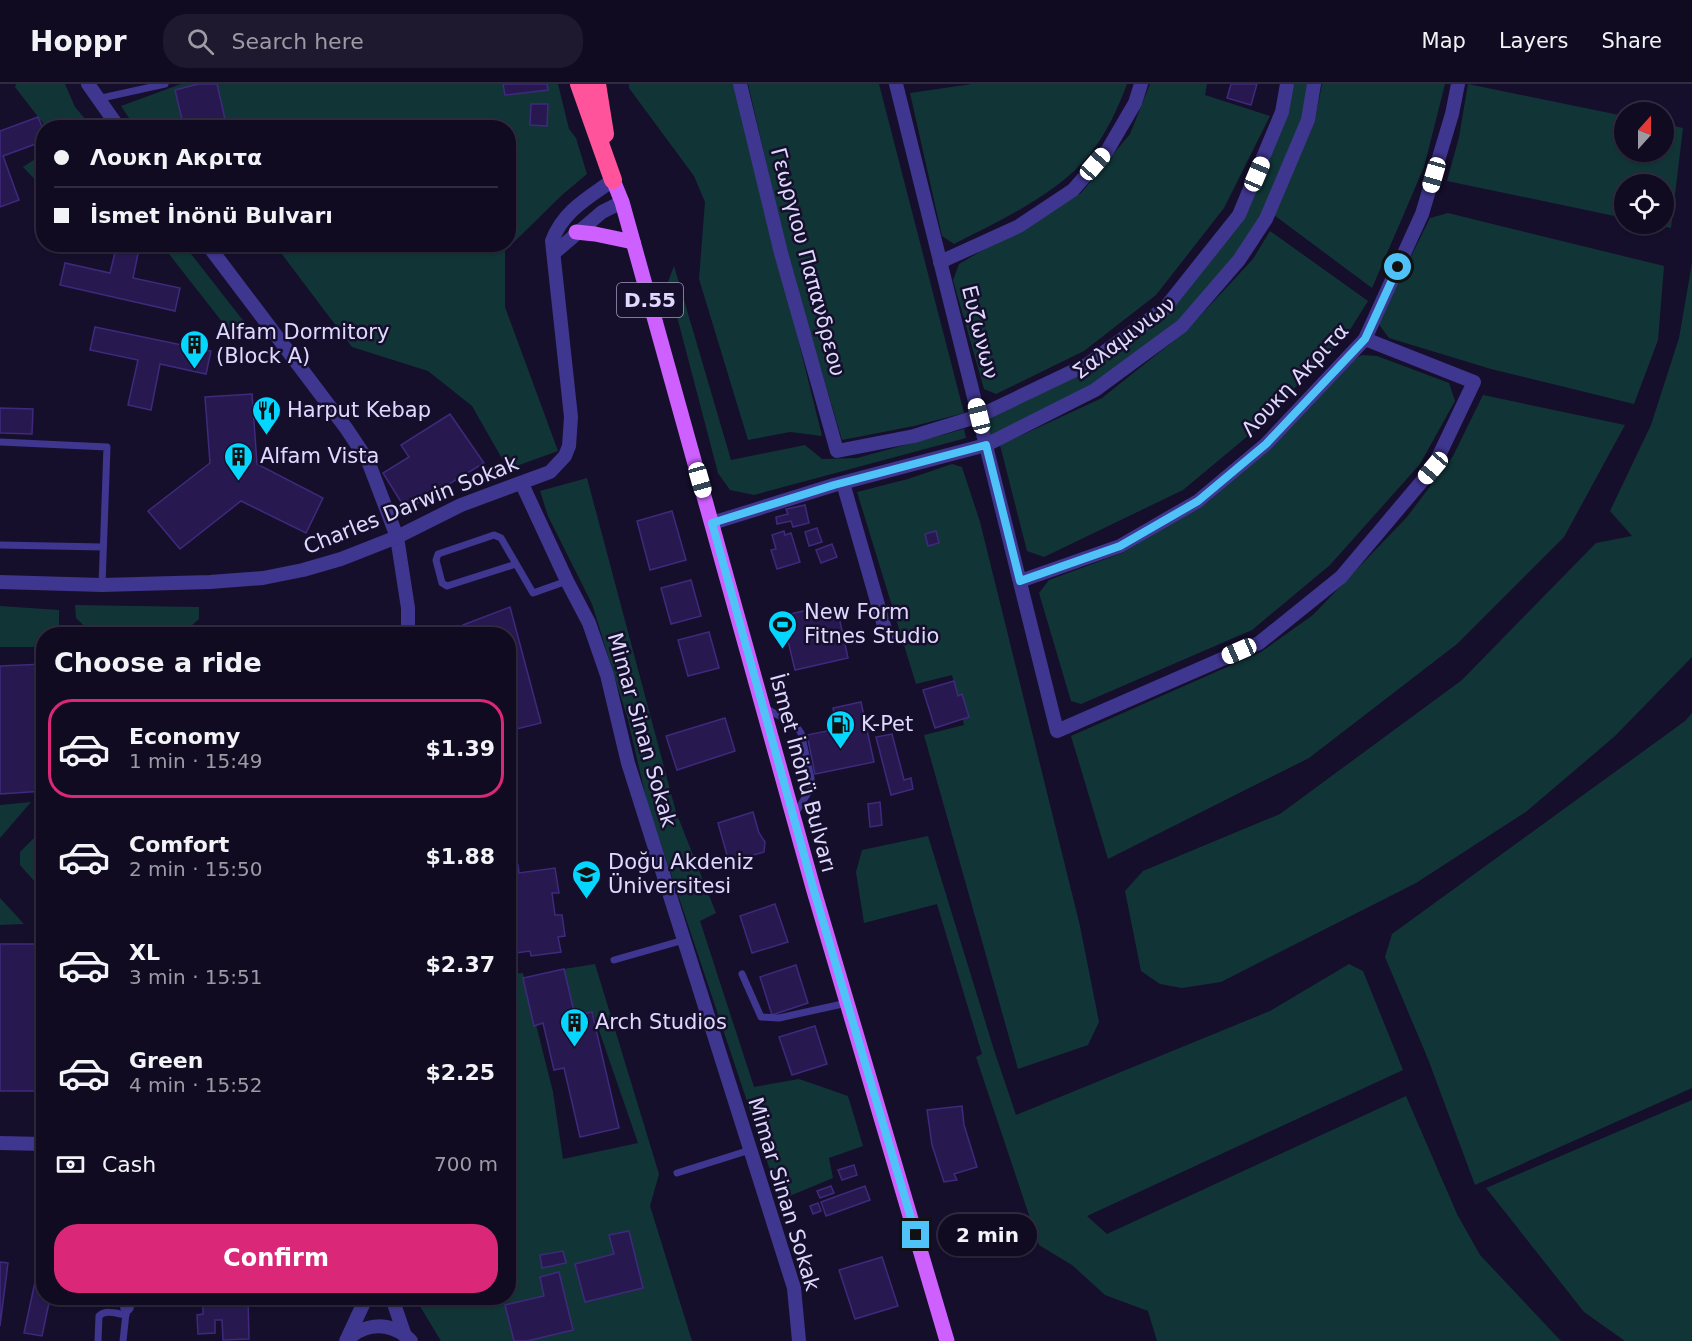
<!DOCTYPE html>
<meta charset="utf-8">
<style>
:root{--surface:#100b21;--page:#1e192e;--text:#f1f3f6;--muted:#9c9ba5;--line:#302b3f;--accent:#db2777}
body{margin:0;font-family:"DejaVu Sans",sans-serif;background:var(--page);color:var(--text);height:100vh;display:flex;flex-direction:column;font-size:22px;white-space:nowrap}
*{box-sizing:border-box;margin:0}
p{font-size:20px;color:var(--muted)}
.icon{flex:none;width:33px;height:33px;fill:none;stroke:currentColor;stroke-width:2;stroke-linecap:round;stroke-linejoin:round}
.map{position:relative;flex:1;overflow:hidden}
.details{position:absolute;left:36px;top:543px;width:480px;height:678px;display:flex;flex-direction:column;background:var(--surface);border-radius:24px;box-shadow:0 2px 4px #0004,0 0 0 2px var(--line)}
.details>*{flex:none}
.guide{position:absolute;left:36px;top:36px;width:480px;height:132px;border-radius:24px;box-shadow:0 2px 4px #0004,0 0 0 2px var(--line);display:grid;align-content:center;height:132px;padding:0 18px;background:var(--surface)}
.needle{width:39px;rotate:21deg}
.fabs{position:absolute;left:1614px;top:18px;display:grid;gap:12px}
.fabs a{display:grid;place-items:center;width:60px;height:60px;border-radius:50%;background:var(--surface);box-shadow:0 2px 4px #0004,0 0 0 2px var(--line);font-size:30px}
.end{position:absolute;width:27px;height:27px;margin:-14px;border:8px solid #4fc3f7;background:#111;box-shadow:0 0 0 3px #111}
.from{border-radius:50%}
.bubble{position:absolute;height:42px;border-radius:21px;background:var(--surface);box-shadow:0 2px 4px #0004,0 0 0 2px var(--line);font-size:20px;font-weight:800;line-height:42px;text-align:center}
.car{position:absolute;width:18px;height:36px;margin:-18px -9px;border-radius:8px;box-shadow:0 0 4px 2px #0007;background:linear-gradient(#fff 24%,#345 0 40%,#fff 0 76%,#345 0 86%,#fff 0)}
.guide b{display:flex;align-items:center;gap:21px;height:57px;font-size:22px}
.guide b+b{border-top:2px solid var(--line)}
.guide i{width:15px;height:15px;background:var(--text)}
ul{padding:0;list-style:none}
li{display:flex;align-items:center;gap:18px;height:99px;margin:0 12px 9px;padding:0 6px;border:3px solid transparent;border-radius:24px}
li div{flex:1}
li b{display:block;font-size:22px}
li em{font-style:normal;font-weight:800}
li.current{border-color:var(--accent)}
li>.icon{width:54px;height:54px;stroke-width:1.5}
h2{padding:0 18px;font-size:27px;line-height:72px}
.pay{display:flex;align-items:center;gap:15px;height:66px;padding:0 18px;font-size:22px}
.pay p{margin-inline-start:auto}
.cta{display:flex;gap:12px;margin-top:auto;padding:12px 18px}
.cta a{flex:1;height:69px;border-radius:24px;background:var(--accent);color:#fff;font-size:24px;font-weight:800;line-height:69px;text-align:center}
header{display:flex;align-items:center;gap:36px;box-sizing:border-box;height:84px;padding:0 30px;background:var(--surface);border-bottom:2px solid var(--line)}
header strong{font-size:28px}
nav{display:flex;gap:33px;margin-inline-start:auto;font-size:21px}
.search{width:420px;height:54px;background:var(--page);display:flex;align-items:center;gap:15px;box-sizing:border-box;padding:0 21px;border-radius:24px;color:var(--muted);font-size:22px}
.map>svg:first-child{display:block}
</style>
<header>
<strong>Hoppr</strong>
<div class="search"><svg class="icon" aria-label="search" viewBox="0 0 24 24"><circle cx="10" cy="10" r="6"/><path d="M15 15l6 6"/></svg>Search here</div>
<nav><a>Map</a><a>Layers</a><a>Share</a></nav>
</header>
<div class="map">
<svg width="1692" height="1257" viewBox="0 0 1692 1257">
<rect width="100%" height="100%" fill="#150f2c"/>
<g fill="#113537">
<polygon points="16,0 65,0 75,23 92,43 46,43 15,3"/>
<polygon points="181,0 558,0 569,45 576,54 587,90 562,111 505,167 505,223 558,367 508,385 472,322 428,287 352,263 275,161 508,160 508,44 135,43 121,22"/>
<polygon points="629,0 735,0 822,352 790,348 748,356 699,195 705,118 694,92 629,4"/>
<polygon points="748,0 879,0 964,329 914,342 842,356 789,177"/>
<path d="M972,0H1127C1118,24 1107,48 1091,69C1058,110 1001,136 954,160L942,152L910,9Z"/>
<polygon points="1150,0 1207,0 1205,11 1270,32 1224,124 1156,211 1084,267 996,310 984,305 953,196 959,180 1081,109 1130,50"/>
<polygon points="1287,0 1314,0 1263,141 1182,242 1095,306 986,361 979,332 1088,280 1165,224 1239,131"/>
<polygon points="1322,0 1445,0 1424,83 1372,204 1274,131 1314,40"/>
<polygon points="1468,0 1624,32 1624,68 1664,68 1664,40 1683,44 1671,144 1652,140 1664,140 1664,100 1624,100 1624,134 1447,97 1459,53"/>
<polygon points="43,70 43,104 23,83"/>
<polygon points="1448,129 1664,182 1658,256 1634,320 1491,285 1389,254 1378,239 1430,134"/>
<polygon points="1270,147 1368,217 1348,249 1249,351 1183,406 1044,473 1027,467 1000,361 1102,314 1186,247 1253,175"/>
<polygon points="162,161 184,161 245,239 234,253"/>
<polygon points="1692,179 1692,573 1615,652 1527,727 1416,799 1221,898 1182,904 1160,900 1141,887 1125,807 1143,787 1280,730 1462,596 1596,459 1632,452 1610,427 1651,341 1679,254"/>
<polygon points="674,182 731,376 805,361 822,375 857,374 964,345 966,354 754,411 730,406 718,389 668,198"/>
<polygon points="1362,271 1377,272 1449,299 1455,317 1420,380 1330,481 1252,546 1081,620 1071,617 1039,509 1049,496 1122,469 1208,418 1269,365 1356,274"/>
<polygon points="1483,311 1625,341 1564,453 1457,560 1309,674 1108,775 1071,652 1261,568 1313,531 1407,433 1453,372"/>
<polygon points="952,380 962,383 980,438 1080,842 1099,938 1088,961 1018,985 924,651 964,641 952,591 916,600 857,408 908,395"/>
<polygon points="587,394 676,728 716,829 700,837 754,1003 799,995 848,1012 863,1062 829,1074 833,1094 780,1116 647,718 628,636 592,520 548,432 540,407"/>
<polygon points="75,521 199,523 199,535 182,550 93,550 76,534"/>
<polygon points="0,522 59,526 59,550 44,550 43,563 0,563"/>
<polygon points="1692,629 1692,1004 1475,1101 1428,975 1385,873 1392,850 1685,637"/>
<polygon points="31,718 0,754 0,721"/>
<polygon points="43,745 43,807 20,781 20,768"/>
<polygon points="928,752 994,966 1016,1031 1270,927 1349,880 1363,887 1403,986 1087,1132 1107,1150 1406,1012 1457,1130 1480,1171 1561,1257 1157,1257 1148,1227 1105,1211 1072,1181 1039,1161 976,973 982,970 937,820 864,839 856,788 862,766"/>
<polygon points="0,814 24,840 0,841"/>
<polygon points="595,880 659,1090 650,1122 692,1257 441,1257 415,1214 508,1214 509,890 523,889 553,1008 563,1075 638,1059 593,929 575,932 564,885"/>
<polygon points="1692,1016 1692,1257 1625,1257 1584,1228 1486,1104"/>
</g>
<g fill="#27194f" stroke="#3f297d" stroke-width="1.5">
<polygon points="198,0 217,0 227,44 184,44 175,6"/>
<polygon points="503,0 547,0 548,6 505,11"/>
<polygon points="1231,0 1257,0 1251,21 1227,14"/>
<polygon points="531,20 548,20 547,42 530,41"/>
<polygon points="38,33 44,47 44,57 3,72 19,116 0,123 0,47"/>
<polygon points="117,160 140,160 133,194 180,204 175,227 60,201 65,179 110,189"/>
<polygon points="95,243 211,267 206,290 160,280 151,326 128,321 138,276 90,266"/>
<polygon points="252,310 257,380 323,414 306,449 241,417 180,465 148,427 210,379 205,313"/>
<polygon points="0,324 33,325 32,350 0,349"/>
<polygon points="450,330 484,379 406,426 383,389 409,373 401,361"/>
<polygon points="805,421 809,439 793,443 791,437 777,440 776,433 788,430 786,425"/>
<polygon points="672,427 686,476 650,486 637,437"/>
<polygon points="817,444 822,458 809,462 805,448"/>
<polygon points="784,447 785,451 791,449 800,478 777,485 771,466 776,465 772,451"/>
<polygon points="936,447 939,459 928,462 925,450"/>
<polygon points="832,460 837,473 821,479 816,466"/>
<polygon points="691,496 701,532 671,540 661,504"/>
<polygon points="510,523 541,639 508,647 508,550 466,550 463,541"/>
<polygon points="820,523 823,536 839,533 848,574 795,586 782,532"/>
<polygon points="709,548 719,584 688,592 678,556"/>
<polygon points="44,580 44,707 0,710 0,582"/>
<polygon points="954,597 958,612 962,610 969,633 935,644 923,606"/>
<polygon points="861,618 874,678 815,690 807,651 837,645 833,624"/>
<polygon points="725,634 735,667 677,686 666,652"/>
<polygon points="892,650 904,696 911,694 913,705 891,711 876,653"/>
<polygon points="880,718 882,741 870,743 868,720"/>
<polygon points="753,728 759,749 765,758 764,768 729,778 718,739"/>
<polygon points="518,781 519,789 555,784 559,809 552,809 555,831 562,831 565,852 558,853 561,868 531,872 530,867 508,870 508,783"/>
<polygon points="775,820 788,858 752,869 740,832"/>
<rect x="0" y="860" width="44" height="147"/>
<polygon points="796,881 808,919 772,931 760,893"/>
<polygon points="564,885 575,932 592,928 619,1044 580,1053 564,984 554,986 543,939 534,942 523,894"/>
<polygon points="815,942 827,980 792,991 779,953"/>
<polygon points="962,1022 964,1041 977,1083 954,1090 957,1096 944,1098 932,1061 927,1026"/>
<polygon points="854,1081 857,1091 842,1096 838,1086"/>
<polygon points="831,1102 834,1109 820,1114 817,1107"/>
<polygon points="865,1102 870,1116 826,1132 821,1118"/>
<polygon points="818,1119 821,1127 813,1130 810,1122"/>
<polygon points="629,1147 643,1204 585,1218 575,1180 614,1170 609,1151"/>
<polygon points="563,1167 566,1179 542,1184 540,1171"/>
<polygon points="882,1173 898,1222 855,1235 839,1186"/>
<polygon points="0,1178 8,1179 0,1242"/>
<polygon points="559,1188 573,1246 527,1257 514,1257 505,1221 544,1212 540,1193"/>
<polygon points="35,1198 44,1200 44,1214 50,1214 42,1252 24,1249"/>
<polygon points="156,1214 248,1214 249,1255 223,1256 222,1236 215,1236 215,1249 198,1250 197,1231 203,1230 203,1217 156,1218"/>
</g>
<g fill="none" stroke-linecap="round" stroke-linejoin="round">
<g stroke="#3f368f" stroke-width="7">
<polyline points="97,15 165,0"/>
<polyline points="0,358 107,363 102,501"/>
<polyline points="0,461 103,463"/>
<polyline points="516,480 447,502 442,499 436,476 438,470 494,451 501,454 533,509 567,497"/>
<polyline points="764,623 796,642 801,649 811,694 811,704 795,730"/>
<polyline points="614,876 684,856"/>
<polyline points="742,890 761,933 779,934 847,919"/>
<polyline points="677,1089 750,1066"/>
<path d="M98,1257L99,1232C106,1225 117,1230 126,1231"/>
<polyline points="123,1257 126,1229"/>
</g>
<g stroke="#3f368f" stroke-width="14">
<polyline points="88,0 119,44"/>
<polyline points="740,0 781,169 837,367 914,352 979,332 1088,280 1165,224 1239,131 1282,28 1287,0"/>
<polyline points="896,0 1057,647 1259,559 1341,493 1433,384 1474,298 1365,255"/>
<polyline points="207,160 346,344 368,377 397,453 408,524 408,550"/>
<polyline points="554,169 602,128 622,118"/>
<polyline points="940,178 1019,142 1073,106 1107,67 1135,19 1141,0"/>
<polyline points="843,399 887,552"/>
<polyline points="522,400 567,497 589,539 607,591 628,679 794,1204 799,1257"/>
<polyline points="712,439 834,401 986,361 1095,306 1182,242 1239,176 1266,135 1308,36 1314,0"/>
<polyline points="1020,497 1120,462 1198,417 1266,360 1365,255 1422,130 1452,30 1458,0"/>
<path d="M0,498L102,501L210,498L263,494L303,486L341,475L397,453L461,421L550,388L565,372L569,362L571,333L552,157C563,127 588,114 613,96"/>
<polyline points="0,1059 44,1060"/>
<polyline points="392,1214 405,1252"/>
<polyline points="127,1223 128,1214"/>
<polyline points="347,1255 366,1214"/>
<path d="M346,1257C365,1238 391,1237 411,1257"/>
</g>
<g stroke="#ce60ff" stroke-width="15">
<polyline points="613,96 622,118 814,807 947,1257"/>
<polyline points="576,148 595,150 633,158"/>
</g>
<g stroke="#ff549b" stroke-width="18">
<polyline points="579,0 613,96"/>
<polyline points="597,0 605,50"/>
</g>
</g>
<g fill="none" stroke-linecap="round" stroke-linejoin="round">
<polyline stroke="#4fc3f7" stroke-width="8" points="916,1151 814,807 712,439 834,401 986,361 1020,497 1120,462 1198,417 1266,360 1365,255 1398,183"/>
</g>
<defs>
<symbol id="building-pin" viewBox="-11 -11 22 30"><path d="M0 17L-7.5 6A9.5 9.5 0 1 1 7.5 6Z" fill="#05d6ff" stroke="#150f2c"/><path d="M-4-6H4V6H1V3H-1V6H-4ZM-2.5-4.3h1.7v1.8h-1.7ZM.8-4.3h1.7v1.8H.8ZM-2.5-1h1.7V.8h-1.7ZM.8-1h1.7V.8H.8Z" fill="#111"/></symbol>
<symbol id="restaurant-pin" viewBox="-11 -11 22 30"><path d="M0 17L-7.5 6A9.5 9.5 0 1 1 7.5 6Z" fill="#05d6ff" stroke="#150f2c"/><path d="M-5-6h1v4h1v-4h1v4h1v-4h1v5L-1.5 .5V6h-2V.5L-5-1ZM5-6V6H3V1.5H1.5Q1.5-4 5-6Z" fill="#111"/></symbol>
<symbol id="stadium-pin" viewBox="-11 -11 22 30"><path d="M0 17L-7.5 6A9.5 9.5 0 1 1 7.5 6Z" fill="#05d6ff" stroke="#150f2c"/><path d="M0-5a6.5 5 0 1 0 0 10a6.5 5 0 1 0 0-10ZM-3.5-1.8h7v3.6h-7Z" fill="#111"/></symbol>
<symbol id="fuel-pin" viewBox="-11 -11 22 30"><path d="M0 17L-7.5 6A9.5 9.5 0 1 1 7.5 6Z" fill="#05d6ff" stroke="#150f2c"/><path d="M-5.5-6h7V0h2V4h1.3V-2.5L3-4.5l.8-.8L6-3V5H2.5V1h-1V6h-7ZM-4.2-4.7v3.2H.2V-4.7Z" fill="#111"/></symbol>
<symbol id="university-pin" viewBox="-11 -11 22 30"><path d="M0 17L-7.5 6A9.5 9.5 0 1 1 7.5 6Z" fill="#05d6ff" stroke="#150f2c"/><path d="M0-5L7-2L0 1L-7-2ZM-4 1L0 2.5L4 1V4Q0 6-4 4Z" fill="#111"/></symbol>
</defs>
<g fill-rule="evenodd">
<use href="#building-pin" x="178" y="244" width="33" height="45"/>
<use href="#restaurant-pin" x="250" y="310" width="33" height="45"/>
<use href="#building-pin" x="222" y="356" width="33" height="45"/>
<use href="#stadium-pin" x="766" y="524" width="33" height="45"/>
<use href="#fuel-pin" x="824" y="624" width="33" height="45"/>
<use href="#university-pin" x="570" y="774" width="33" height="45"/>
<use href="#building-pin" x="558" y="922" width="33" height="45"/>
</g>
<g text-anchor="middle" stroke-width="5" stroke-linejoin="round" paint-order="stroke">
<rect fill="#150f2c" stroke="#a39cc0" stroke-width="1.5" x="617" y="199" width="66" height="34" rx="4.5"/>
<g font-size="20" font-weight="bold" fill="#e0d9ff">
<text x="650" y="223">D.55</text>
</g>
<g font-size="21" fill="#e0d9ff" stroke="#150f2c">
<text transform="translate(808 178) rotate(75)" y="7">Γεωργιου Παπανδρεου</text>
<text transform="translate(980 248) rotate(76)" y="7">Ευζωνων</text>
<text transform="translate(1124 254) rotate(-37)" y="7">Σαλαμινιων</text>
<text transform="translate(1295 296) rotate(-47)" y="7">Λουκη Ακριτα</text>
<text transform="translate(411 421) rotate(-22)" y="7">Charles Darwin Sokak</text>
<text transform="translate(642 646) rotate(74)" y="7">Mimar Sinan Sokak</text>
<text transform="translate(803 689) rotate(75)" y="7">İsmet İnönü Bulvarı</text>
<text transform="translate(784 1110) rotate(73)" y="7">Mimar Sinan Sokak</text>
</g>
<g font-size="21" fill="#e0d9ff" stroke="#150f2c" text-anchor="start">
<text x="216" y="255">Alfam Dormitory<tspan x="216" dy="24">(Block A)</tspan></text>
<text x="287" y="333">Harput Kebap</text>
<text x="260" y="379">Alfam Vista</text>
<text x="804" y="535">New Form<tspan x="804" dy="24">Fitnes Studio</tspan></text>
<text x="861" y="647">K-Pet</text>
<text x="608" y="785">Doğu Akdeniz<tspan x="608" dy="24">Üniversitesi</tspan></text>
<text x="595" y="945">Arch Studios</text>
</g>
</g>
</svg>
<div class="fabs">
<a><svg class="needle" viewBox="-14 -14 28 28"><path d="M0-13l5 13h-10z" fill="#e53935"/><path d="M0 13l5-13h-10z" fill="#9c9ba5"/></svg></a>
<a><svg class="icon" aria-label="locate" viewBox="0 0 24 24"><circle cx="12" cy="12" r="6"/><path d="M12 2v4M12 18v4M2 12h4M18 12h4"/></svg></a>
</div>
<i class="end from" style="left:1398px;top:183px"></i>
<i class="end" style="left:916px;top:1151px"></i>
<div class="bubble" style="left:938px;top:1130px;width:99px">2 min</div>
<i class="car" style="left:1095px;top:80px;rotate:41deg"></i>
<i class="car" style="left:1257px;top:90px;rotate:23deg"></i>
<i class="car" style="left:1434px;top:91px;rotate:196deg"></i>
<i class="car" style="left:979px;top:332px;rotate:346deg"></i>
<i class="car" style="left:1433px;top:384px;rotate:220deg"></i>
<i class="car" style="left:700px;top:396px;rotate:164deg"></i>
<i class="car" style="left:1239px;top:567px;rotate:246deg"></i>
<div class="guide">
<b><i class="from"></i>Λουκη Ακριτα</b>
<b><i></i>İsmet İnönü Bulvarı</b>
</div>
<section class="details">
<h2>Choose a ride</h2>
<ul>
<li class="current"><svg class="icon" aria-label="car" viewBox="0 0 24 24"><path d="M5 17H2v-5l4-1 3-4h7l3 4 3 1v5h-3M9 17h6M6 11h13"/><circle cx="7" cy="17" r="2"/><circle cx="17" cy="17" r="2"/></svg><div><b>Economy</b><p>1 min · 15:49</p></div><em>$1.39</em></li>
<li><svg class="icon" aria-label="car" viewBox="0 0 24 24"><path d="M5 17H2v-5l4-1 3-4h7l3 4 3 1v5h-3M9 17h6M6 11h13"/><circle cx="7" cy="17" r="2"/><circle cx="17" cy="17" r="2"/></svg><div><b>Comfort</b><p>2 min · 15:50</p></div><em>$1.88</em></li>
<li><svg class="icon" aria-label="car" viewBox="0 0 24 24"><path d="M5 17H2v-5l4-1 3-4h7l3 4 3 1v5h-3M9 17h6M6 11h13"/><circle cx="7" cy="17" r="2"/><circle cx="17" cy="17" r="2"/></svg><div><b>XL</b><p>3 min · 15:51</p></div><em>$2.37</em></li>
<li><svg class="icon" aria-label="car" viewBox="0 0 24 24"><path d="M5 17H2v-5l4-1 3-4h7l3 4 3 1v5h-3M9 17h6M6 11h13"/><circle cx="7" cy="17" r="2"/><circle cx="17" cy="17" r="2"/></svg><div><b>Green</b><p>4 min · 15:52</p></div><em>$2.25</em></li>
</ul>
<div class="pay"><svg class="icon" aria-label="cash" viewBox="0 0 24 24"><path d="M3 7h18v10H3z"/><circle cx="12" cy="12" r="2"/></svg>Cash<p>700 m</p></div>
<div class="cta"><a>Confirm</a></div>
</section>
</div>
